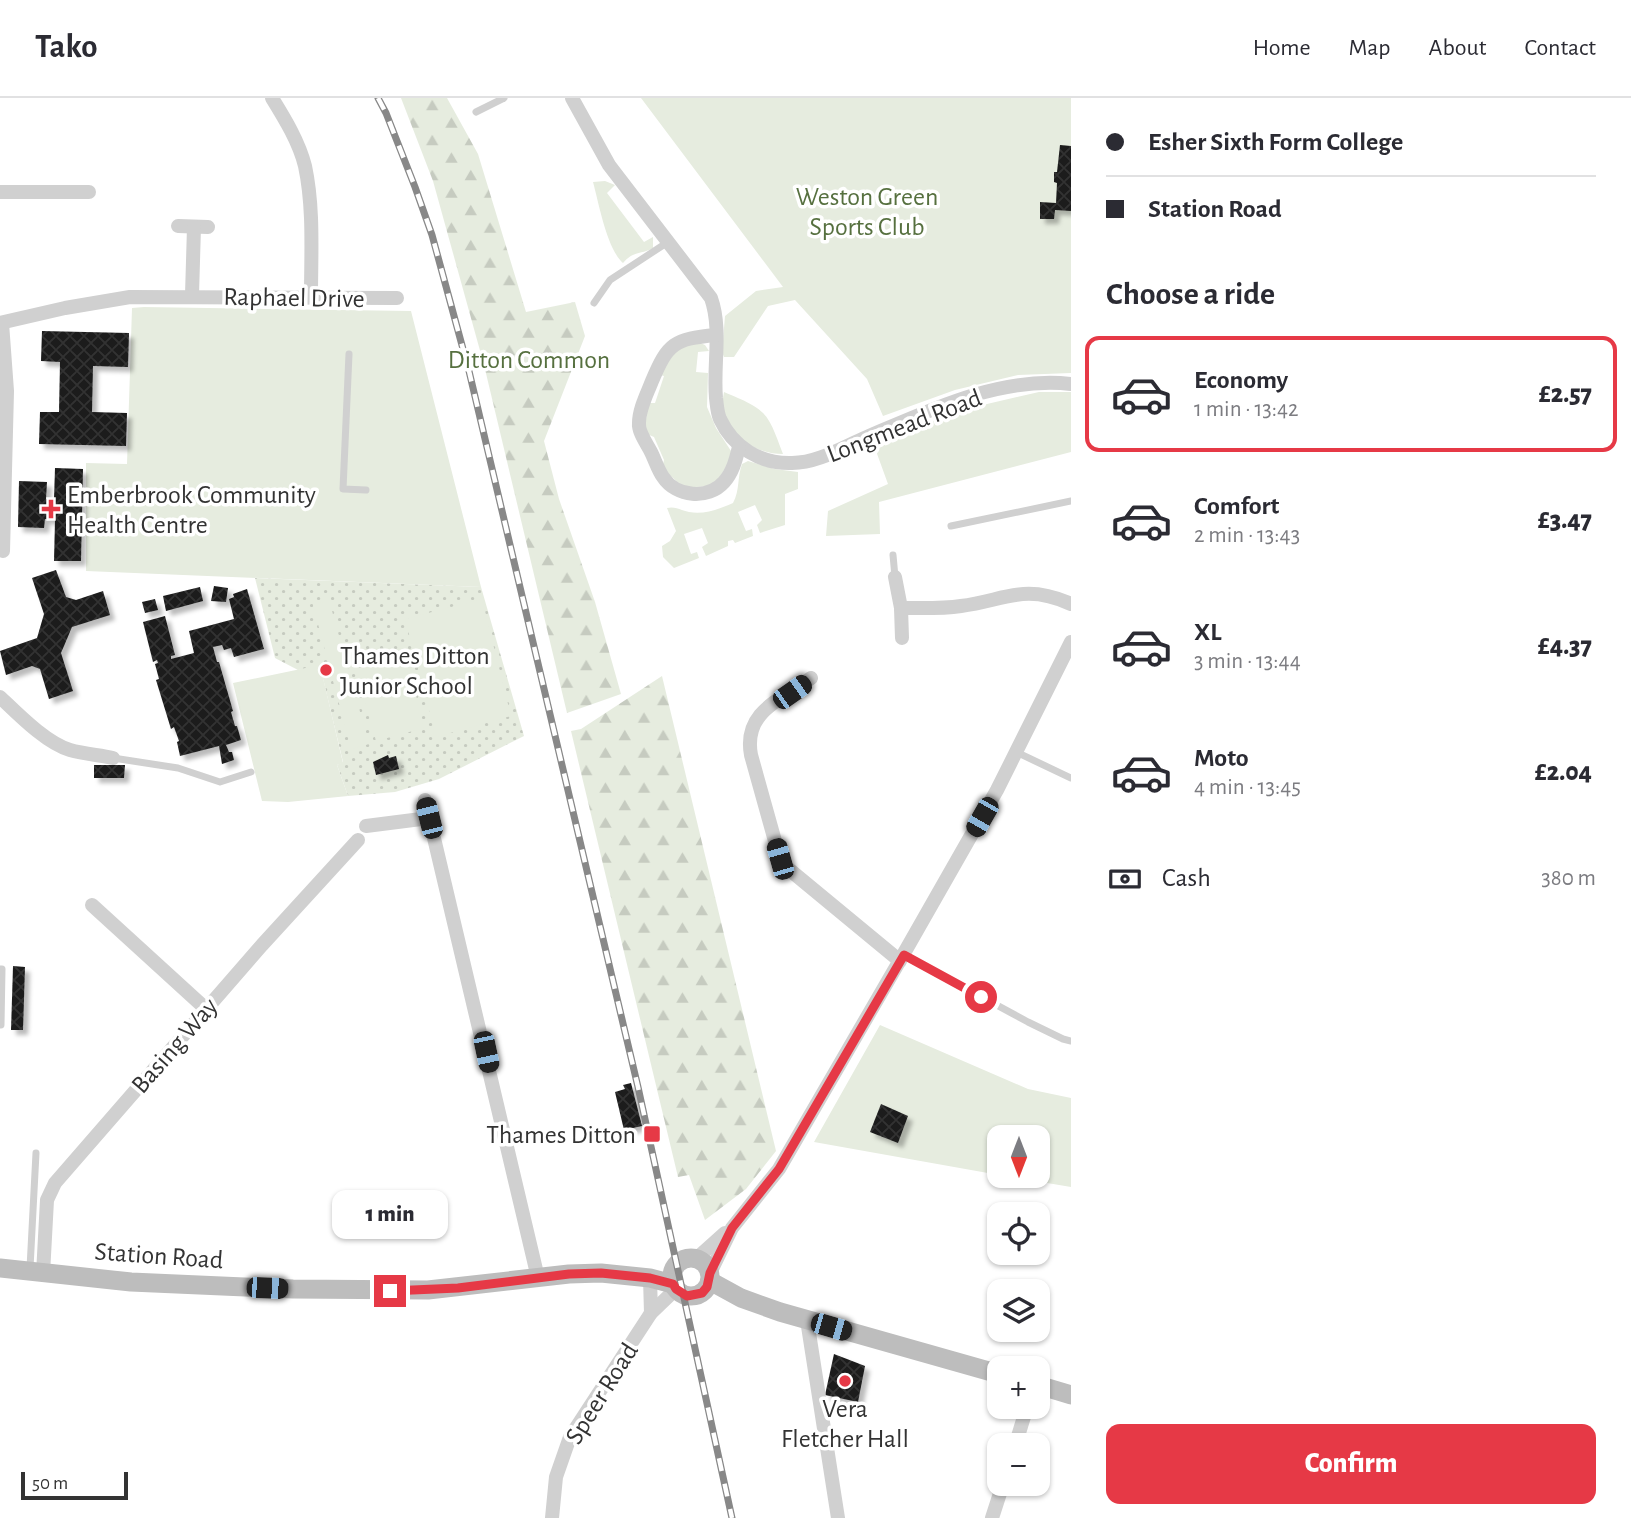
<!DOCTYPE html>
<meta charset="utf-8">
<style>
:root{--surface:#fff;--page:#f2f2f3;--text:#2b2b33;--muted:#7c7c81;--line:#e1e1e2;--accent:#e63946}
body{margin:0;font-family:"Alegreya Sans",sans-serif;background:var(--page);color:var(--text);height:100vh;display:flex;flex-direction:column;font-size:26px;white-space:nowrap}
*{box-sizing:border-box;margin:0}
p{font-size:23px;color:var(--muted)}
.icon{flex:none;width:38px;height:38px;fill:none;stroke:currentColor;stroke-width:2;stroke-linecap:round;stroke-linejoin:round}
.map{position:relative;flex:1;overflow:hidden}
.details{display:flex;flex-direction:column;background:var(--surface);width:560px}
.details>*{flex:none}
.top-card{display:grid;align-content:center;height:154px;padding:0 35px;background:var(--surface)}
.needle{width:46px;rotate:180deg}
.buttons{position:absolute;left:987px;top:1027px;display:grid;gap:14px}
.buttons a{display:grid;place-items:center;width:63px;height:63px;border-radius:14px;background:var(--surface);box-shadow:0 2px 5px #0004;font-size:35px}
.scale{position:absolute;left:21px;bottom:18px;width:107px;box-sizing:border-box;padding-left:7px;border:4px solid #333;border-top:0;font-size:19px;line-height:24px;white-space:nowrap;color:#333;-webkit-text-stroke:5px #fff;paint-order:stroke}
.end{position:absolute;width:32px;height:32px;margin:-16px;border:9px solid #e63946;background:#fff;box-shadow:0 0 0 4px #fff}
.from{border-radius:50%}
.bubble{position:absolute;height:49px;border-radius:14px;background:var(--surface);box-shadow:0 2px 5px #0004;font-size:23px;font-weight:800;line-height:49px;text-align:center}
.car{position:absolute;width:21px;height:42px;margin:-21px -10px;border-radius:9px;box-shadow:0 0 5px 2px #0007;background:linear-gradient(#222 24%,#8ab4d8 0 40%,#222 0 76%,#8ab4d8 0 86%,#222 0)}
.top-card b{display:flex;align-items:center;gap:24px;height:66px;font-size:26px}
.top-card b+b{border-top:2px solid var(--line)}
.top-card i{width:18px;height:18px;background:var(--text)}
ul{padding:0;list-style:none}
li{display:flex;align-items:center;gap:21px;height:116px;margin:0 14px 10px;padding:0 21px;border:4px solid transparent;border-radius:14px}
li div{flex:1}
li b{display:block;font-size:26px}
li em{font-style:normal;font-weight:800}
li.current{border-color:var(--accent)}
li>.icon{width:63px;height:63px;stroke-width:1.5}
h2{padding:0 35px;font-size:32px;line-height:84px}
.pay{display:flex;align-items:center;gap:18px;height:77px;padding:0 35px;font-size:26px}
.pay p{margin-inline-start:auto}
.action{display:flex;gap:14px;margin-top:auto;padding:14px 35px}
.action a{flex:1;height:80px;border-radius:14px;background:var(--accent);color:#fff;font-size:28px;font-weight:800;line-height:80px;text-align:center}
header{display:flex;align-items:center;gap:42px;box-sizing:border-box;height:98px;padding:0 35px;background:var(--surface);border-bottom:2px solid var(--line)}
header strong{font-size:33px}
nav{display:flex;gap:38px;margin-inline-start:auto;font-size:24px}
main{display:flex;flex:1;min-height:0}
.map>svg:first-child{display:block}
</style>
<header>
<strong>Tako</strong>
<nav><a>Home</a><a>Map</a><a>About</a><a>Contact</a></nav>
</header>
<main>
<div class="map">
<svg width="1071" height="1420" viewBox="0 0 1071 1420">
<defs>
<pattern id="grass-dots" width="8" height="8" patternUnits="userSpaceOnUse" patternTransform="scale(1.75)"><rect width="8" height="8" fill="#e6ecdf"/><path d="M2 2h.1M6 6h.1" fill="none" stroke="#c6cbc0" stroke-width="1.8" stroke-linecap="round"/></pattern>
<pattern id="forest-firs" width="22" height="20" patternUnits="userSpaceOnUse" patternTransform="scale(1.75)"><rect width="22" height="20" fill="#e6ecdf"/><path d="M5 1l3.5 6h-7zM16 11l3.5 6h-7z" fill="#c6cbc0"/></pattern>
<pattern id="building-cross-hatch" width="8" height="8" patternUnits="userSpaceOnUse" patternTransform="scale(1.75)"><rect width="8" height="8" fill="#1a1a1a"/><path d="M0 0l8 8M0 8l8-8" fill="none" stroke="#333"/></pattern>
<filter id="shadow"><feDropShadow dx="5" dy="5" stdDeviation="2" flood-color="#0004"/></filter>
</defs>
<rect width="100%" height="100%" fill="#fff"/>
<polygon fill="url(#grass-dots)" points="255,480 481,489 524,638 439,681 395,694 348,698 337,667 343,664 320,568 298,572 275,560"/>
<g fill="url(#forest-firs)">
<polygon points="401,0 447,0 478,56 526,214 575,204 585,238 544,343 559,401 595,504 621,596 567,615 484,267 433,83"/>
<polygon points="662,578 776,1053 746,1091 705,1122 689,1077 678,1079 571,633 581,631"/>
</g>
<g fill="#e6ecdf">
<polygon points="641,0 1071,0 1071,275 1018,277 955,292 883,318 867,281 795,202 768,208 734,259 724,259 722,254 725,218 756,193 783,189"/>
<path d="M605,83L615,87L607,95L644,144L653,139V150C641,157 634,152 623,165C607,151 599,106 593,84Z"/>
<polygon points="144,209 411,213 481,489 86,473 86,365 127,366 132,210"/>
<path d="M698,244L705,247L709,253L698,254L696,274L708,275L707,309L716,330L733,356C716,386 719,390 683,389L662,370L664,362L654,339L647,336L645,330L648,305H655L664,278L660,277L676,252Z"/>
<path d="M724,294C767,312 767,313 783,356C750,356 716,329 724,294Z"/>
<polygon points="1039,294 1071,294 1071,354 879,404 880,436 826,438 828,413 888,386 872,342 987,306"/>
<path d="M748,363L775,371L798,374V391L785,396V427L760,435L757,427L762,422L755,407L738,414L746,433L752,431L753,438L735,445L733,442L728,443V448L706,458L702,449L708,445L702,430L684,436L691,456L697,454L699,460L674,470L663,459L662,448L670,443L676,433L667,410C675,408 680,412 689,414C704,417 719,411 733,405C740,392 737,380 742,366Z"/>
<polygon points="482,501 511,618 436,639 405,521"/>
<polygon points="329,502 369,646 351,651 313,507"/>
<polygon points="406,556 424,630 376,643 356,571"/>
<polygon points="320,567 343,665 337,667 348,698 288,704 262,703 233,585"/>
<polygon points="880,927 1028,991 1071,1000 1071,1089 1006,1078 1038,1078 1038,1040 999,1040 999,1077 814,1044"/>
</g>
<g fill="url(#building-cross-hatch)" filter="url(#shadow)">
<polygon points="1060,47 1071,48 1071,113 1055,112 1054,121 1040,121 1040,104 1056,105 1057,85 1054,84 1054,74 1057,74"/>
<polygon points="42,233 129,235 128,269 93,268 92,314 127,315 126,348 39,346 40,314 59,314 60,264 41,263"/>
<polygon points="55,370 83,371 81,463 54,463 55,422 45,421 44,430 18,429 19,383 47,384 46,401 54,401"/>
<polygon points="56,472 66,499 76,502 103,493 110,517 72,529 61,555 73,593 49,601 40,571 32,568 6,577 0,553 37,540 44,516 32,480"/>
<polygon points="214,488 228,490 226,504 211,503"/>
<polygon points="200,489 203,503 166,513 163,498"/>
<polygon points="247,491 264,551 234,559 231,550 224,552 222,547 213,549 217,564 219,564 233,613 231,614 235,628 237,628 241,642 226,647 229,654 232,654 234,662 222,666 219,648 180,658 177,644 179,643 174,629 171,631 156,582 159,581 155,566 158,565 157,562 153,564 143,524 165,518 175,557 171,558 171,561 194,555 189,533 234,521 229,501 234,499 233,496"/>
<polygon points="155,501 158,512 145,515 142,504"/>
<polygon points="388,657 389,660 396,658 399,671 376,677 373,664"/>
<polygon points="94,667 125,667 124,680 94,680"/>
<polygon points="13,868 25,869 23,932 11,932"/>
<polygon points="631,985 642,1028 624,1032 615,994 625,991 623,987"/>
<polygon points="881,1006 908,1018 898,1045 870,1034"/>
<polygon points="834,1256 865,1268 858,1304 825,1297"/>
</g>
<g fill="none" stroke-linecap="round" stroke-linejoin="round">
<g stroke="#d0d0d0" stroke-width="7">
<polyline points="476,14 504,0"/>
<polyline points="594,205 610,182 668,144"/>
<polyline points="349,256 343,391 366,392"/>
<polyline points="951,428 1071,403"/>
<polyline points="893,457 895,479"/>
<polyline points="1016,654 1071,680"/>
<polyline points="113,660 178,670 220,684 251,674"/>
<polyline points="904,857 1028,924 1063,941 1071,943"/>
<polyline points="0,871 2,871 1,927"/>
<polyline points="30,1170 36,1055"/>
</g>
<g stroke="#d0d0d0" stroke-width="14">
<path d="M272,0C285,21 299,44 305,68C314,110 311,156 311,198"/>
<path d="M572,0L609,67L711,200C722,231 713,267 716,300C717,307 717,314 720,321C733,349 760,366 792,365C818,365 843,349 867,339C930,312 1001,278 1071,286"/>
<polyline points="0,94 89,94"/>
<polyline points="178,128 208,129"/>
<polyline points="192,197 194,129"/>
<polyline points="0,225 65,210 130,199 397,200"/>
<polyline points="2,225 7,293 3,453"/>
<path d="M716,237C674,241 668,245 652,283C647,296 639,311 639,325C638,334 647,346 651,354C655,362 658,372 663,379C676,399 708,402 724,384C733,374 736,361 739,349"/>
<polyline points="895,479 901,510 902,540"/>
<path d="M901,510C921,510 941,511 961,508C1006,502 1024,485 1071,506"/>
<path d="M811,580C780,602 743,614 751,657L780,761L785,768L900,863"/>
<path d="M0,599C18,616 46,645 70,652C84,656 99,657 113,660"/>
<polyline points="425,702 538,1180"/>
<polyline points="366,728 429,720"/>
<polyline points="92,807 206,911"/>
<polyline points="696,1161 725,1135"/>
<polyline points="710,1175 732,1130 779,1071 903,857 997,692 1071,544"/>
<polyline points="43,1176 47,1102 55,1085 262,847 358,742"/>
<polyline points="650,1180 651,1215"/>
<polyline points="807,1222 838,1420"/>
<polyline points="1015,1348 1027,1309"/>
<polyline points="552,1420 556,1379 570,1339 651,1215 676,1191"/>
<polyline points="992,1420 1003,1386"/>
</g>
<g stroke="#bdbdbd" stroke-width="19">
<circle cx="691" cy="1179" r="19"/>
<polyline points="0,1170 131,1184 293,1191 428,1192 569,1176 601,1175 650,1180 673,1186"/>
<polyline points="710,1183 741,1200 780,1214 999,1276"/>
<polyline points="1038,1287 1071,1297"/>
</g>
<defs>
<polyline id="rail" points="378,0 386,15 415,89 432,137 469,273 638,989 732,1420"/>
</defs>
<use href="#rail" stroke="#888" stroke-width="7"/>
<use href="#rail" stroke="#fff" stroke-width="4.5" stroke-dasharray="13" stroke-linecap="butt"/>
</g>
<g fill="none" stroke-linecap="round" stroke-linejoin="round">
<polyline stroke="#e63946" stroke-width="9" points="390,1193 458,1190 569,1176 601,1175 650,1180 673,1186 676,1191 687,1198 702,1195 707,1189 710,1175 732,1130 779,1071 904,857 981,899"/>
</g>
<g fill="#e63946" stroke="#fff" stroke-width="2.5">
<path d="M47.5 400.5h7v7h7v7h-7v7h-7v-7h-7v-7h7z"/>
<circle cx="326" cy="572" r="7"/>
<rect x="643" y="1027" width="18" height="18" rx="3.5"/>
<circle cx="845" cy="1283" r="7"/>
</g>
<g text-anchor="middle" stroke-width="7" stroke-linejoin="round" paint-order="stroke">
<g font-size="26" fill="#56703f" stroke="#fff">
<text x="867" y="107">Weston Green<tspan x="867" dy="30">Sports Club</tspan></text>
<text x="529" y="270">Ditton Common</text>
</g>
<g font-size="26" fill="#333" stroke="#fff">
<text transform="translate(294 199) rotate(1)" y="9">Raphael Drive</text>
<text transform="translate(904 327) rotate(-21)" y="9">Longmead Road</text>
<text transform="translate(174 947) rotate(-49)" y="9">Basing Way</text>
<text transform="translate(159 1157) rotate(4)" y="9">Station Road</text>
<text transform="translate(601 1295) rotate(-58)" y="9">Speer Road</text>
</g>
<g font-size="26" fill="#333" stroke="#fff" text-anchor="start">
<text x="67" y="405">Emberbrook Community<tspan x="67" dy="30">Health Centre</tspan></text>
<text x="340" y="566">Thames Ditton<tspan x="340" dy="30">Junior School</tspan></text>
<text x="636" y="1045" text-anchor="end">Thames Ditton</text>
<text x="845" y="1319" text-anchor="middle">Vera<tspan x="845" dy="30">Fletcher Hall</tspan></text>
</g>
</g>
</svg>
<div class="buttons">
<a><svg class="needle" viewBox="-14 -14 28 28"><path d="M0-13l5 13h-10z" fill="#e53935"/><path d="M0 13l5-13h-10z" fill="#7c7c81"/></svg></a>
<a><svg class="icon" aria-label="locate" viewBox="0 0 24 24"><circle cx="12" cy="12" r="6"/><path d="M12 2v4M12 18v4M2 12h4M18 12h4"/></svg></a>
<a><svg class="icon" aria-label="layers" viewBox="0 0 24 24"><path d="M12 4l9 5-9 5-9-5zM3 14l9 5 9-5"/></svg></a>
<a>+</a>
<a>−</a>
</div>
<div class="scale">50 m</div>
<i class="end from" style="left:981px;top:899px"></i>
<i class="end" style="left:390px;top:1193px"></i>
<div class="bubble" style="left:332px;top:1092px;width:116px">1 min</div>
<i class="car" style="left:792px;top:594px;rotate:55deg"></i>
<i class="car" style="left:982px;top:719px;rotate:210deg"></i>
<i class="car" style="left:429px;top:720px;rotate:346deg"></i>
<i class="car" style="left:780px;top:761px;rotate:344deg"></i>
<i class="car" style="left:486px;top:954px;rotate:168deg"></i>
<i class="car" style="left:267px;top:1190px;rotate:92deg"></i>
<i class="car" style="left:831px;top:1229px;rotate:106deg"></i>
</div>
<section class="details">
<div class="top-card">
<b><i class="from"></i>Esher Sixth Form College</b>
<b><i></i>Station Road</b>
</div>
<h2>Choose a ride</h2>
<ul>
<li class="current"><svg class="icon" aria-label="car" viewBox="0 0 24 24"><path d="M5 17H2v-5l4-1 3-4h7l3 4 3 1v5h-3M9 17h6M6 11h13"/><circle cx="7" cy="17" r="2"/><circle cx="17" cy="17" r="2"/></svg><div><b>Economy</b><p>1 min · 13:42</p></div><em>£2.57</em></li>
<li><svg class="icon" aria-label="car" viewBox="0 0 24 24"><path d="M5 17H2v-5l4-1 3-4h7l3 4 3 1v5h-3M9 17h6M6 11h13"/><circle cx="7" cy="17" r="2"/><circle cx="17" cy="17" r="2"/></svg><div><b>Comfort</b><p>2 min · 13:43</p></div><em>£3.47</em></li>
<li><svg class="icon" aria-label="car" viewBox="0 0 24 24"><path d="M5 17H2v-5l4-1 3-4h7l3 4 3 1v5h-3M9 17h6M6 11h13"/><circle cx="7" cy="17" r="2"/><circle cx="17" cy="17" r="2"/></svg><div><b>XL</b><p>3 min · 13:44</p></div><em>£4.37</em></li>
<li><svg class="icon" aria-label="car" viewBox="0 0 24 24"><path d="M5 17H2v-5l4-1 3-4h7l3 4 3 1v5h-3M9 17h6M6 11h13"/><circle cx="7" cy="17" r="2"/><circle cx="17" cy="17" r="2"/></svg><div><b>Moto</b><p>4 min · 13:45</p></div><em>£2.04</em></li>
</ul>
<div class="pay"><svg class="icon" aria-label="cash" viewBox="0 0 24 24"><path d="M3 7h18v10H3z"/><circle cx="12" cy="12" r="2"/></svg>Cash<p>380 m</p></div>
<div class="action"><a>Confirm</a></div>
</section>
</main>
